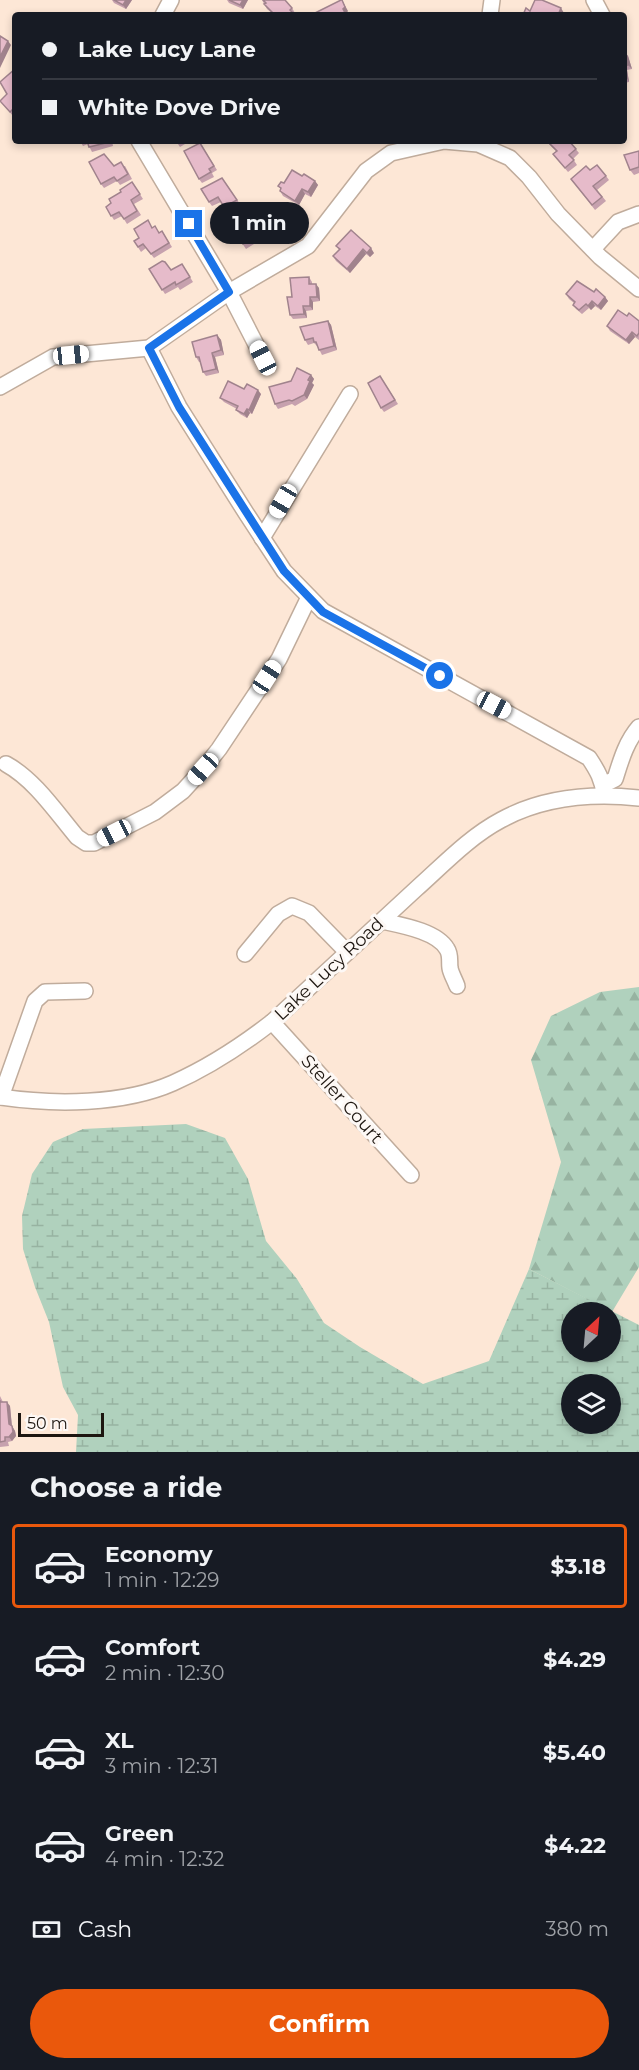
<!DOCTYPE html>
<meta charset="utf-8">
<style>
:root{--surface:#171b24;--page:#242831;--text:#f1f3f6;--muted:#9ea1a6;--line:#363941;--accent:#ea580c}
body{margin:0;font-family:Montserrat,sans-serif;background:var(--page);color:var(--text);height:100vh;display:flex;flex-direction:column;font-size:22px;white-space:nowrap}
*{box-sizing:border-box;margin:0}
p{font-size:20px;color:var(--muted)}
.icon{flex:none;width:33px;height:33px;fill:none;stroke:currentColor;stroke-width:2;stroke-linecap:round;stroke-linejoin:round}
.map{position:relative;height:1452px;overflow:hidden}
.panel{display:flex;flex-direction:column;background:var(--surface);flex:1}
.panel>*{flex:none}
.hud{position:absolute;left:12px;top:12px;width:615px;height:132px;border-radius:6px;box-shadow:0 3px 9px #0003;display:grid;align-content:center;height:132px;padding:0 30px;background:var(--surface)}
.needle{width:39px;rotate:26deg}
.controls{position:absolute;left:561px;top:1302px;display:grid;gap:12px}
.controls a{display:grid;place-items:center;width:60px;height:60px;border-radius:50%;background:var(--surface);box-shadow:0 3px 9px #0003;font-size:30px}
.scale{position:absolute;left:18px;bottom:15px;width:86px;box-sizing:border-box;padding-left:6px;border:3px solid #1d1610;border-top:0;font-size:16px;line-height:21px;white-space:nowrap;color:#1d1610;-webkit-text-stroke:4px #fdf8f5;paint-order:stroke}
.end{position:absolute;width:27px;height:27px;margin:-14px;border:8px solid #1a73e8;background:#fff;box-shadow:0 0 0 3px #fff}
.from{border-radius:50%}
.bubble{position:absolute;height:42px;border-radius:21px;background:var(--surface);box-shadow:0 3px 9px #0003;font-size:20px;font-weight:700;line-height:42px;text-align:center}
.car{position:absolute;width:18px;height:36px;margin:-18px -9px;border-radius:8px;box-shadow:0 0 4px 2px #0007;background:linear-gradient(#fff 24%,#345 0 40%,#fff 0 76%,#345 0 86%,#fff 0)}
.hud b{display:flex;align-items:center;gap:21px;height:57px;font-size:22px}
.hud b+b{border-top:2px solid var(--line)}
.hud i{width:15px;height:15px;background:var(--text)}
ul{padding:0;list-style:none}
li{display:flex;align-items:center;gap:18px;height:84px;margin:0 12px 9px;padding:0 18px;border:3px solid transparent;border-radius:6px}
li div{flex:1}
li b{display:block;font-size:22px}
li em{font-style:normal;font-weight:700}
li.active{border-color:var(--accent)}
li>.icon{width:54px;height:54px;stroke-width:1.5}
h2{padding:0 30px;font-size:27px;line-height:72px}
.pay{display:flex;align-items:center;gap:15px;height:66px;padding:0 30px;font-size:22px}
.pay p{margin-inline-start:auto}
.action{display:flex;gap:12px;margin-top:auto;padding:12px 30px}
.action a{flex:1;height:69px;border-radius:36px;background:var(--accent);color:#fff;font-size:24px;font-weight:700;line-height:69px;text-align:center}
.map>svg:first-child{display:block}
</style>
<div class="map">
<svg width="639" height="1452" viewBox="0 0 639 1452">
<defs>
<pattern id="forest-firs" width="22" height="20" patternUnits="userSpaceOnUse" patternTransform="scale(1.5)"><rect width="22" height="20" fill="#b0d1bd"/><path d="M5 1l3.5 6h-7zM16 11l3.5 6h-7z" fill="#97b3a1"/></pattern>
<pattern id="wetland-marsh" width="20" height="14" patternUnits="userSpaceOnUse" patternTransform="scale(1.5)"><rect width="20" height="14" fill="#b0d1bd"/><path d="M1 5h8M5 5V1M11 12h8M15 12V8" fill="none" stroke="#97b3a1"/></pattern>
</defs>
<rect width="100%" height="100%" fill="#fde7d6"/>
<polygon fill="url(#forest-firs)" points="639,987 639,1267 612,1312 529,1269 561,1162 531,1060 551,1016 600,992"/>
<path fill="url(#wetland-marsh)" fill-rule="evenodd" d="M186,1124L225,1138L248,1179L266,1241L297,1279L324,1323L360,1347L423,1384L489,1361L529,1269L639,1325V1452H76L78,1415L63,1387L49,1322L35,1287L23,1249L22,1216L32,1174L53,1142L83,1129ZM572,1312H610V1352H572ZM572,1384H610V1424H572Z"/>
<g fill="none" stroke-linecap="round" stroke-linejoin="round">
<defs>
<g id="minor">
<polyline points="594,0 602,15"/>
<polyline points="163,15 171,0"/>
<polyline points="490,15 492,0"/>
<polyline points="139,141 229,292 263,358"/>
<polyline points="593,249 618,222 639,214"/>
<path d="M149,348L179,407L246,513L284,571L323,611L589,758C597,770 603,780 604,795"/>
<polyline points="0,387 53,357 149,348 229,292 308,246 366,171 391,153 444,141 478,144 510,158 529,177 558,214 600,257 639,289"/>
<polyline points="262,538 350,394"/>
<path d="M6,764C35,780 56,812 77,837L86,843H94L155,812L183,791L203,769L219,749L279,659L309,597"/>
<path d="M603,785L615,779C621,760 626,742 639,727"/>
<path d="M382,921C400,925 437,931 447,949C451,955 449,961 450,968C451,974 455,980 457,986"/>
<polyline points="245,954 278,914 292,906 309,913 347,952"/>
<polyline points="272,1022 411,1175"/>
<path d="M0,1097C54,1105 123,1105 173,1083C209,1067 241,1046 272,1022C320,978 368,933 416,889C443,865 469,837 501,820C543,797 592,793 639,798"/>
<polyline points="1,1097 35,1001 45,992 85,991"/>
</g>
</defs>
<use href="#minor" stroke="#c0ac9c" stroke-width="18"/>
<use href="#minor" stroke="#fff" stroke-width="15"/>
</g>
<g fill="#c6a1ae">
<polygon points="112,0 132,0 126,9 114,3"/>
<polygon points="227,0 248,0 243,9 229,3"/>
<polygon points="262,0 292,8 295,13 294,15 274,15 267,9"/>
<polygon points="624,52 628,56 632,69 627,70 629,82 624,83"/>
<polygon points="15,69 15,115 13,116 0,101 7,94"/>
<polygon points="80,141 112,141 113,146 92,152 88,144 83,146"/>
<polygon points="176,141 190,141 180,147"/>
<polygon points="546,141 569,141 579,153 573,159 577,165 568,172 553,154 556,151"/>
<polygon points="200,143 217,170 212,173 214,177 202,183 199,179"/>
<polygon points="639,151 639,173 634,175 630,170"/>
<polygon points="114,166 125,166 132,179 120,185 117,181 104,188 101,184"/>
<polygon points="590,170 606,176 609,180 597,190 606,201 595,210 571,179"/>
<polygon points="302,176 315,181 318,185 311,197 305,194 299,205 283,196 280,191 281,189 278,186"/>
<polygon points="222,178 240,204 227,212 221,202 212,206 209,202"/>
<polygon points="132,182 143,199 134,204 141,215 127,224 122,216 114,220 106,207 111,203 121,192"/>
<polygon points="252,222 262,239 246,249 240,240 235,244 232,239 240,223"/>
<polygon points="153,227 159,232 162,231 172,247 154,258 146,248 141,252 134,241"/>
<polygon points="336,246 374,253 370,257 366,254 350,273 336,261 333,256 339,250"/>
<polygon points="182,264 193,282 180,290 178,287 165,294 149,269 171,270"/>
<polygon points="309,277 312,282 312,284 319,288 320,301 313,302 313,310 306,311 307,318 293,319 290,315 292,297"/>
<polygon points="594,292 605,297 608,301 601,310 595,306 591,310 589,308 582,314 576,309 573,305 574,303 569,299 566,294"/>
<polygon points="627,316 639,321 639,340 635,337 629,344 610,331 607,326"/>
<polygon points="328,321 331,325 337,350 322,355 318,347 314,343 308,345 305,340"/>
<polygon points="217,335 221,340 224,355 215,357 219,373 206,376 203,372 200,362 199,362 196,357"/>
<polygon points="311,375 314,379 312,383 314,385 307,399 295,406 292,404 278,409 275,404"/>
<polygon points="380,376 398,404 384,412 381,408"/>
<polygon points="244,389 261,394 252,414 250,413 247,418 240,414 236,410 237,409 224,402 220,398"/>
<polygon points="0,1396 3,1402 10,1406 12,1426 15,1431 16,1436 12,1441 8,1442 9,1446 0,1447"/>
</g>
<g fill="#a1838d">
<polygon points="126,0 132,0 126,9 123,5"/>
<polygon points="243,0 248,0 243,9 240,5"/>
<polygon points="342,0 348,11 346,14 347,15 346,15 343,9"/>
<polygon points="561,8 564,13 563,15 558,15"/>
<polygon points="8,41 11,45 0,68 0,57"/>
<polygon points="625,52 628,56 632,69 628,65"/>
<polygon points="624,67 627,70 629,82 626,77"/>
<polygon points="315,181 318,185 311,197 308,192"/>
<polygon points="302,189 305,194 299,205 295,201"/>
<polygon points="371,248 374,253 370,257 367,253"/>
<polygon points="363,249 366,254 350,273 347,269"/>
<polygon points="316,284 319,288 320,301 317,297"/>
<polygon points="310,297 313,302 313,310 310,306"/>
<polygon points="605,297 608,301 601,310 598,306"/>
<polygon points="592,301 595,306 591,310 588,306"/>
<polygon points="303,306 306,311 307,318 304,314"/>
<polygon points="328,321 331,325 337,350 334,346"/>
<polygon points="632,332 635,337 629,344 626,340"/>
<polygon points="217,335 221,340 224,355 221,350"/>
<polygon points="212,353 215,357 219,373 216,369"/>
<polygon points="311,375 314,379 312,383 314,385 307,399 304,395"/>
<polygon points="258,390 261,394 252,414 249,410"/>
<polygon points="247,409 250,413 247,418 244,414"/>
<polygon points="7,1402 10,1406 12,1428 9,1424"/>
<polygon points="12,1426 15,1431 16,1436 12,1441 9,1437"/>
</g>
<g fill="#e6bbca" stroke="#a1838d" stroke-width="1.5">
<polygon points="114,0 126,0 123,5"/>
<polygon points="229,0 243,0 240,5"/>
<polygon points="263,0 285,0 292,8 290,10 292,12 290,15 275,15 264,4 266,3"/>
<polygon points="341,0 342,0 345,7 343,9 346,15 311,15"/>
<polygon points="535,0 542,0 561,8 558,15 523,15 526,8 530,11"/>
<polygon points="0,36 8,41 0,57"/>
<polygon points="624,52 625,52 628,65 624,66"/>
<polygon points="624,68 626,77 624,78"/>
<polygon points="15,69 15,107 10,112 0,101 7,94 0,82"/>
<polygon points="87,141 110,141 110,142 89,147"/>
<polygon points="547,141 569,141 576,149 569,155 574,160 565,168 553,154 557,151"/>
<polygon points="200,143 214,166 209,169 211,172 199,179 184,151"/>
<polygon points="639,151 639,167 630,170 624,155"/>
<polygon points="104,154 114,166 121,162 128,174 117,181 114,177 101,184 89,162"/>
<polygon points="597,165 606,176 593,186 602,197 592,205 571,179 586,166 590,170"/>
<polygon points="292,170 302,176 304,174 315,181 308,192 302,189 295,201 280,191 281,188 278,186 281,182 284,183"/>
<polygon points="222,178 237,200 224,207 218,197 209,202 201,189"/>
<polygon points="132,182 140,194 131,200 137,211 124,219 119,212 111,216 106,207 111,203 109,199 121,192 120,190"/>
<polygon points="235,215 239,223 249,218 259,235 243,244 238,236 232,239 223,222"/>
<polygon points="148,220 152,228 155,226 159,233 162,231 169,243 151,254 143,244 138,247 134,241 139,238 134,229"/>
<polygon points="351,230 371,248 367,253 363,249 347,269 333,256 340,249 336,246"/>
<polygon points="162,261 165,262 171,270 182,264 190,277 176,285 175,282 162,290 149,269"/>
<polygon points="309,277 309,284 316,284 317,297 310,297 310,306 303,306 304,314 290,315 287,297 292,297 290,278"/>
<polygon points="577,281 594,292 596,289 605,297 598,306 592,301 588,306 586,304 579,310 573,305 575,302 566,294"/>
<polygon points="618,310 627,316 629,313 639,321 639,333 637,336 632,332 626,340 607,326"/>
<polygon points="328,321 334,346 319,350 316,342 314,342 313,338 305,340 300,327"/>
<polygon points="217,335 221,350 212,353 216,369 203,372 199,357 196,357 192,342"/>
<polygon points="297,368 311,375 308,380 310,381 304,395 292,401 289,400 275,404 269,387 291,381"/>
<polygon points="380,376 395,400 381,408 368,383"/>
<polygon points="228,381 244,389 247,384 258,390 249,410 247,409 244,414 236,410 238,406 220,398"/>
<polygon points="0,1400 0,1402 7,1402 9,1424 12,1426 13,1432 9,1437 5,1437 5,1441 0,1442"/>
</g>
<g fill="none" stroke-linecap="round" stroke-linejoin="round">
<polyline stroke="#1a73e8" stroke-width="8" points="189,224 229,292 149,348 179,407 284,571 323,612 440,676"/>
</g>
<g text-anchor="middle" stroke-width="6" stroke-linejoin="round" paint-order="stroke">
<g font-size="18" fill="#1d1610" stroke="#fdf8f5">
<text transform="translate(329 969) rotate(-43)" y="6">Lake Lucy Road</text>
<text transform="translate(342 1099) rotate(48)" y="6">Steller Court</text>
</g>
</g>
</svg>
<div class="controls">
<a><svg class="needle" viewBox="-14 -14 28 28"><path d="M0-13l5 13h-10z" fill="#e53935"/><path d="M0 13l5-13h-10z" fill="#9ea1a6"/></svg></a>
<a><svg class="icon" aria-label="layers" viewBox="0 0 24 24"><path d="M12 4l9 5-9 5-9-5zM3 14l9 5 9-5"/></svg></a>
</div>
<div class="scale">50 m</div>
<i class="end from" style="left:440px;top:676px"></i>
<i class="end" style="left:189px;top:224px"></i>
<div class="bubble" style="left:210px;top:202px;width:99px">1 min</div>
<i class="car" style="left:71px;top:355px;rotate:84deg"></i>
<i class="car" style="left:263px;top:358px;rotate:333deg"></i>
<i class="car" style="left:283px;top:501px;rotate:210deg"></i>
<i class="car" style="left:267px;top:677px;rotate:33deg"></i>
<i class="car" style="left:494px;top:705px;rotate:118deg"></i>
<i class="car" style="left:203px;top:769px;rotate:222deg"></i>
<i class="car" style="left:114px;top:833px;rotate:243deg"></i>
<div class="hud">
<b><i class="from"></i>Lake Lucy Lane</b>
<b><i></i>White Dove Drive</b>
</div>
</div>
<section class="panel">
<h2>Choose a ride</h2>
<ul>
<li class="active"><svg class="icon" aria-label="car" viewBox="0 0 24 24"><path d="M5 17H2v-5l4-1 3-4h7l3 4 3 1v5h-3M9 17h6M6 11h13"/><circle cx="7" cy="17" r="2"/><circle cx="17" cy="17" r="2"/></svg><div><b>Economy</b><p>1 min · 12:29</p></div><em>$3.18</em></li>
<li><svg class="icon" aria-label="car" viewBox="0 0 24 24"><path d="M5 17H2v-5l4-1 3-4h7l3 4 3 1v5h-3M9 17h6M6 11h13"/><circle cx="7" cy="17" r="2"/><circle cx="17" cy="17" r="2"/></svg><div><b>Comfort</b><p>2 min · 12:30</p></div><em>$4.29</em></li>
<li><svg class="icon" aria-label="car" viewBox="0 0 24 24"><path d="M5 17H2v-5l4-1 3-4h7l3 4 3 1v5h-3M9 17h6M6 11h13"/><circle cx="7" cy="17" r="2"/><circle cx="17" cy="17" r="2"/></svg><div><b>XL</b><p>3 min · 12:31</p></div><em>$5.40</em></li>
<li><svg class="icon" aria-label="car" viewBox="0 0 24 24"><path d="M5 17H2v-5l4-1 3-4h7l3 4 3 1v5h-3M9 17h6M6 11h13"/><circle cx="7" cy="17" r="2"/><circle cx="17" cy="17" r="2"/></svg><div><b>Green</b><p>4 min · 12:32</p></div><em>$4.22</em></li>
</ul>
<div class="pay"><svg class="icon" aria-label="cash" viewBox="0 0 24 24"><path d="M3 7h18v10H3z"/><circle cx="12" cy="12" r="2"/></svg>Cash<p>380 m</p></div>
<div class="action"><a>Confirm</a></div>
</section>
